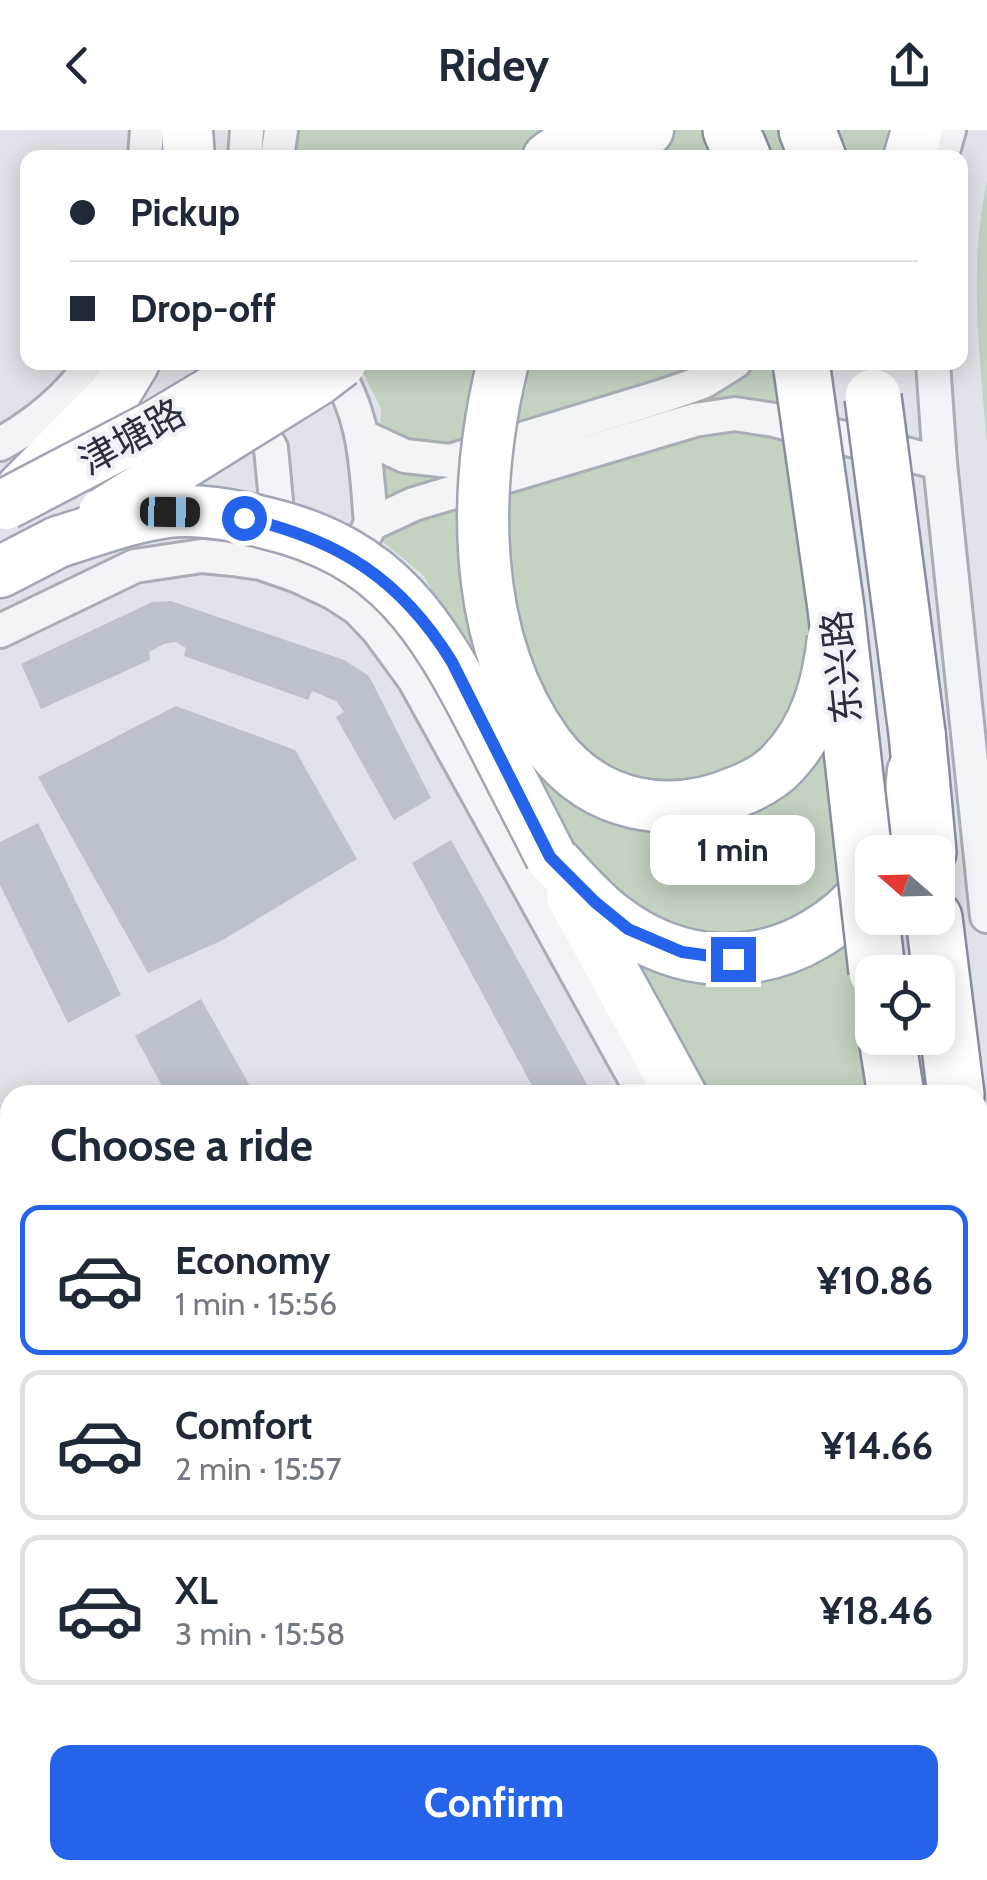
<!DOCTYPE html>
<meta charset="utf-8">
<style>
:root{--surface:#fff;--page:#f6f6f7;--text:#1f2937;--muted:#747a83;--line:#e0e1e3;--accent:#2563eb}
body{margin:0;font-family:Cabin,"Noto Sans SC",sans-serif;background:var(--page);color:var(--text);height:100vh;display:flex;flex-direction:column;font-size:38px;white-space:nowrap}
*{box-sizing:border-box;margin:0}
p{font-size:32px;color:var(--muted)}
.icon{flex:none;width:55px;height:55px;fill:none;stroke:currentColor;stroke-width:2;stroke-linecap:round;stroke-linejoin:round}
.map{position:relative;flex:1;overflow:hidden}
.panel{position:absolute;left:0px;top:955px;width:988px;height:795px;display:flex;flex-direction:column;background:var(--surface);border-radius:30px 30px 0 0;box-shadow:0 5px 25px #0003}
.panel>*{flex:none}
.hud{position:absolute;left:20px;top:20px;width:948px;height:220px;border-radius:20px;box-shadow:0 5px 25px #0003;display:grid;align-content:center;height:220px;padding:0 50px;background:var(--surface)}
.needle{width:65px;rotate:290deg}
.controls{position:absolute;left:855px;top:705px;display:grid;gap:20px}
.controls a{display:grid;place-items:center;width:100px;height:100px;border-radius:20px;background:var(--surface);box-shadow:0 5px 25px #0003;font-size:50px}
.end{position:absolute;width:45px;height:45px;margin:-22px;border:12px solid #2563eb;background:#fff;box-shadow:0 0 0 5px #fff}
.from{border-radius:50%}
.bubble{position:absolute;height:70px;border-radius:20px;background:var(--surface);box-shadow:0 5px 25px #0003;font-size:32px;font-weight:800;line-height:70px;text-align:center}
.car{position:absolute;width:30px;height:60px;margin:-30px -15px;border-radius:12px;box-shadow:0 0 8px 2px #0007;background:linear-gradient(#222 24%,#8ab4d8 0 40%,#222 0 76%,#8ab4d8 0 86%,#222 0)}
.hud b{display:flex;align-items:center;gap:35px;height:95px;font-size:38px}
.hud b+b{border-top:2px solid var(--line)}
.hud i{width:25px;height:25px;background:var(--text)}
ul{padding:0;list-style:none}
li{display:flex;align-items:center;gap:30px;height:150px;margin:0 20px 15px;padding:0 30px;border:5px solid var(--line);border-radius:20px}
li div{flex:1}
li b{display:block;font-size:38px}
li em{font-style:normal;font-weight:800}
li.current{border-color:var(--accent)}
li>.icon{width:90px;height:90px;stroke-width:1.5}
h2{padding:0 50px;font-size:45px;line-height:120px}
.action{display:flex;gap:20px;margin-top:auto;padding:20px 50px}
.action a{flex:1;height:115px;border-radius:20px;background:var(--accent);color:#fff;font-size:40px;font-weight:800;line-height:115px;text-align:center}
header{display:flex;justify-content:space-between;align-items:center;height:130px;padding:0 50px;background:var(--surface);font-size:45px;font-weight:800}
.map>svg:first-child{display:block}
</style>
<header><svg class="icon" aria-label="back" viewBox="0 0 24 24"><path d="M15 5l-7 7 7 7"/></svg>Ridey<svg class="icon" aria-label="share" viewBox="0 0 24 24"><path d="M12 15V3M7 8l5-5 5 5M5 13v7h14v-7"/></svg></header>
<div class="map">
<svg width="987" height="1750" viewBox="0 0 987 1750">
<rect width="100%" height="100%" fill="#e0e3e9"/>
<polygon fill="#d2d5de" points="10,1088 10,1740 787,1740 769,1750 0,1750 0,1093"/>
<g fill="#c4d2c1">
<polygon points="236,0 888,0 882,28 241,28"/>
<path d="M987,52V314C980,228 968,137 987,52Z"/>
<polygon points="358,233 835,233 798,392 828,613 856,874 873,965 711,965 495,566 423,445 377,407 381,278"/>
<polygon points="0,1155 10,1159 10,1446 0,1451"/>
</g>
<g fill="#bdc1cb">
<polygon points="171,471 344,530 369,546 431,668 394,690 336,587 344,582 336,571 312,561 308,570 184,526 186,518 176,512 164,514 149,522 150,530 41,579 21,534 152,472"/>
<polygon points="176,576 295,620 357,729 221,811 148,843 38,647"/>
<polygon points="38,693 121,865 68,893 0,755 0,712"/>
<polygon points="451,710 593,965 537,965 412,733"/>
<polygon points="201,869 255,965 167,965 135,906"/>
<polygon points="10,977 10,1042 0,1023 0,982"/>
<polygon points="978,1668 987,1685 987,1750 964,1750 958,1740 978,1740"/>
<polygon points="833,1740 883,1740 888,1750 814,1750"/>
</g>
<g fill="none" stroke-linecap="round" stroke-linejoin="round">
<defs>
<g id="minor">
<polyline points="145,28 147,0"/>
<polyline points="245,28 247,0"/>
<polyline points="277,28 281,0"/>
<polyline points="941,28 949,0"/>
<path d="M331,232C366,285 366,333 371,394"/>
<polyline points="933,232 940,333 987,786"/>
<polyline points="243,274 271,318 276,371 267,411"/>
<polyline points="364,307 405,326 450,331 663,266 703,252 735,232"/>
<path d="M0,314C34,296 72,265 92,232"/>
<polyline points="343,446 371,394 414,374 695,290 735,284 774,290 940,333"/>
<polyline points="0,501 135,436 202,426 233,429 261,433 298,446 334,463 357,478 378,500 414,549 644,965"/>
</g>
<g id="primary">
<polyline points="187,0 189,28"/>
<polyline points="548,28 586,0"/>
<polyline points="612,28 648,0"/>
<polyline points="909,28 917,0"/>
<polyline points="21,359 114,265 134,232"/>
<polyline points="0,442 58,412"/>
<polyline points="892,722 910,671 913,641"/>
<path d="M551,727C570,747 589,770 611,787C698,855 804,838 872,755"/>
<polyline points="572,766 681,965"/>
<polyline points="978,1505 987,1522"/>
</g>
<g id="trunk">
<polyline points="731,0 743,28"/>
<polyline points="807,0 818,28"/>
<polyline points="917,603 928,722"/>
<polyline points="934,788 956,965"/>
<polyline points="887,908 896,965"/>
<polyline points="978,1091 987,1140"/>
<polyline points="978,1310 987,1340"/>
</g>
</defs>
<use href="#minor" stroke="#a9adb6" stroke-width="38"/>
<use href="#primary" stroke="#a0a6b4" stroke-width="55"/>
<use href="#trunk" stroke="#888e9f" stroke-width="60"/>
<use href="#minor" stroke="#f3f4f7" stroke-width="32"/>
<use href="#primary" stroke="#fff" stroke-width="50"/>
<use href="#trunk" stroke="#fff" stroke-width="55"/>
<defs>
<g id="primary-bridge">
<path d="M503,232C473,355 469,507 548,615C595,678 670,691 739,661C754,655 772,645 783,633C816,598 828,554 833,508"/>
<polyline points="6,374 157,295 262,232"/>
<polyline points="104,383 316,251 341,232"/>
<path d="M58,412C94,401 130,387 168,382C200,378 235,385 266,393C388,422 431,493 485,598C507,641 529,684 551,727"/>
</g>
<g id="trunk-bridge">
<polyline points="801,232 836,478 877,842"/>
<polyline points="873,267 917,603"/>
</g>
</defs>
<use href="#primary-bridge" stroke="#a0a6b4" stroke-width="55" stroke-linecap="butt"/>
<use href="#trunk-bridge" stroke="#888e9f" stroke-width="60" stroke-linecap="butt"/>
<use href="#primary-bridge" stroke="#fff" stroke-width="50"/>
<use href="#trunk-bridge" stroke="#fff" stroke-width="55"/>
</g>
<g fill="none" stroke-linecap="round" stroke-linejoin="round">
<path stroke="#2563eb" stroke-width="12" d="M244,388C338,409 401,449 452,532L550,727L595,772L628,799L682,822L733,829"/>
</g>
<g text-anchor="middle" stroke-width="9" stroke-linejoin="round" paint-order="stroke">
<g font-size="38" fill="#292f40" stroke="#f0f2f6">
<text transform="translate(132 307) rotate(-29)" y="13">津塘路</text>
<text transform="translate(842 537) rotate(-96)" y="13">东兴路</text>
</g>
</g>
</svg>
<div class="controls">
<a><svg class="needle" viewBox="-14 -14 28 28"><path d="M0-13l5 13h-10z" fill="#e53935"/><path d="M0 13l5-13h-10z" fill="#747a83"/></svg></a>
<a><svg class="icon" aria-label="locate" viewBox="0 0 24 24"><circle cx="12" cy="12" r="6"/><path d="M12 2v4M12 18v4M2 12h4M18 12h4"/></svg></a>
</div>
<i class="end from" style="left:244px;top:388px"></i>
<i class="end" style="left:733px;top:829px"></i>
<div class="bubble" style="left:650px;top:685px;width:165px">1 min</div>
<i class="car" style="left:170px;top:382px;rotate:91deg"></i>
<div class="hud">
<b><i class="from"></i>Pickup</b>
<b><i></i>Drop-off</b>
</div>
<section class="panel">
<h2>Choose a ride</h2>
<ul>
<li class="current"><svg class="icon" aria-label="car" viewBox="0 0 24 24"><path d="M5 17H2v-5l4-1 3-4h7l3 4 3 1v5h-3M9 17h6M6 11h13"/><circle cx="7" cy="17" r="2"/><circle cx="17" cy="17" r="2"/></svg><div><b>Economy</b><p>1 min · 15:56</p></div><em>¥10.86</em></li>
<li><svg class="icon" aria-label="car" viewBox="0 0 24 24"><path d="M5 17H2v-5l4-1 3-4h7l3 4 3 1v5h-3M9 17h6M6 11h13"/><circle cx="7" cy="17" r="2"/><circle cx="17" cy="17" r="2"/></svg><div><b>Comfort</b><p>2 min · 15:57</p></div><em>¥14.66</em></li>
<li><svg class="icon" aria-label="car" viewBox="0 0 24 24"><path d="M5 17H2v-5l4-1 3-4h7l3 4 3 1v5h-3M9 17h6M6 11h13"/><circle cx="7" cy="17" r="2"/><circle cx="17" cy="17" r="2"/></svg><div><b>XL</b><p>3 min · 15:58</p></div><em>¥18.46</em></li>
</ul>
<div class="action"><a>Confirm</a></div>
</section>
</div>
